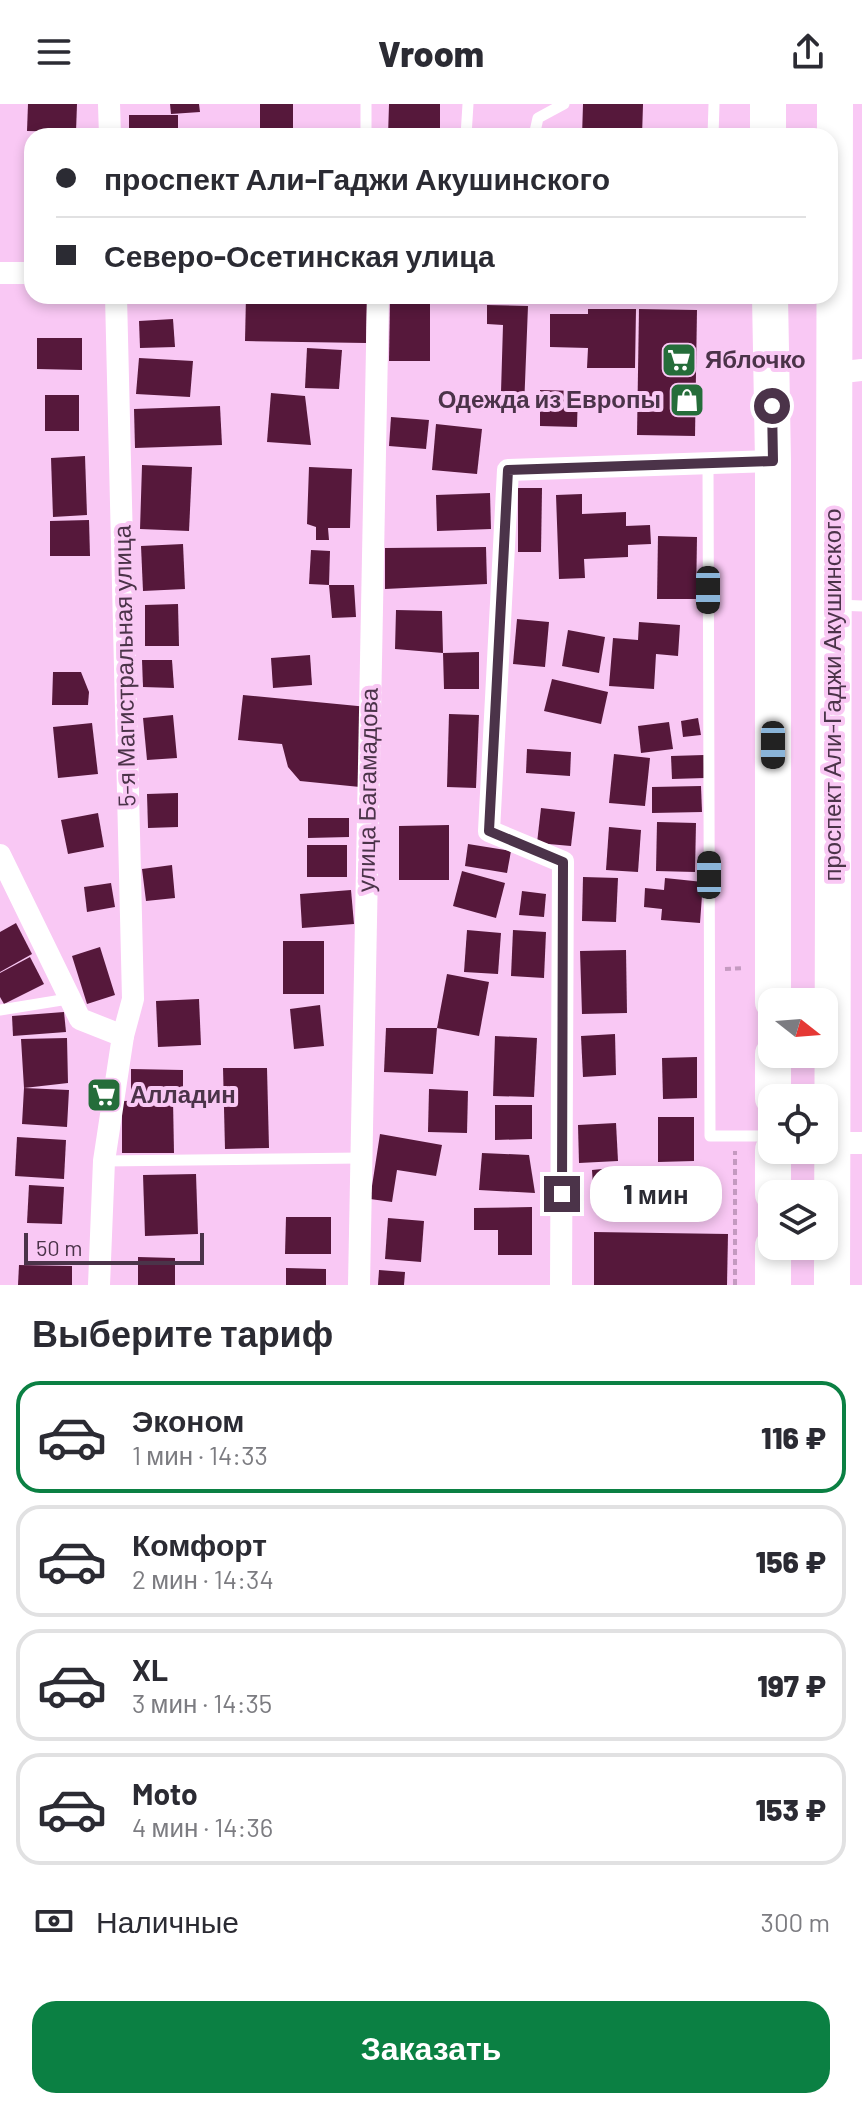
<!DOCTYPE html>
<html lang="ru">
<meta charset="utf-8">
<style>
:root{--surface:#fff;--page:#f7f7f7;--text:#2b2b33;--muted:#7c7c81;--line:#e1e1e2;--accent:#0b8043}
body{margin:0;font-family:Barlow,sans-serif;background:var(--page);color:var(--text);height:100vh;display:flex;flex-direction:column;font-size:30px;white-space:nowrap}
*{box-sizing:border-box;margin:0}
p{font-size:26px;color:var(--muted)}
.icon{flex:none;width:44px;height:44px;fill:none;stroke:currentColor;stroke-width:2;stroke-linecap:round;stroke-linejoin:round}
.map{position:relative;height:1181px;overflow:hidden}
.panel{display:flex;flex-direction:column;background:var(--surface);flex:1}
.panel>*{flex:none}
.guide{position:absolute;left:24px;top:24px;width:814px;height:176px;border-radius:24px;box-shadow:0 4px 12px #0003;display:grid;align-content:center;height:176px;padding:0 32px;background:var(--surface)}
.needle{width:52px;rotate:107deg}
.controls{position:absolute;left:758px;top:884px;display:grid;gap:16px}
.controls a{display:grid;place-items:center;width:80px;height:80px;border-radius:16px;background:var(--surface);box-shadow:0 4px 12px #0003;font-size:40px}
.scale{position:absolute;left:24px;bottom:20px;width:180px;box-sizing:border-box;padding-left:8px;border:4px solid #4b3349;border-top:0;font-size:22px;line-height:28px;white-space:nowrap;color:#4b3349;-webkit-text-stroke:6px #f9c8f4;paint-order:stroke}
.end{position:absolute;width:36px;height:36px;margin:-18px;border:10px solid #4b3349;background:#fff;box-shadow:0 0 0 4px #fff}
.from{border-radius:50%}
.bubble{position:absolute;height:56px;border-radius:24px;background:var(--surface);box-shadow:0 4px 12px #0003;font-size:26px;font-weight:800;line-height:56px;text-align:center}
.car{position:absolute;width:24px;height:48px;margin:-24px -12px;border-radius:10px;box-shadow:0 0 6px 2px #0007;background:linear-gradient(#222 24%,#8ab4d8 0 40%,#222 0 76%,#8ab4d8 0 86%,#222 0)}
.guide b{display:flex;align-items:center;gap:28px;height:76px;font-size:30px}
.guide b+b{border-top:2px solid var(--line)}
.guide i{width:20px;height:20px;background:var(--text)}
ul{padding:0;list-style:none}
li{display:flex;align-items:center;gap:24px;height:112px;margin:0 16px 12px;padding:0 16px;border:4px solid var(--line);border-radius:24px}
li div{flex:1}
li b{display:block;font-size:30px}
li em{font-style:normal;font-weight:800}
li.active{border-color:var(--accent)}
li>.icon{width:72px;height:72px;stroke-width:1.5}
h2{padding:0 32px;font-size:36px;line-height:96px}
.pay{display:flex;align-items:center;gap:20px;height:88px;padding:0 32px;font-size:30px}
.pay p{margin-inline-start:auto}
.action{display:flex;gap:16px;margin-top:auto;padding:16px 32px}
.action a{flex:1;height:92px;border-radius:24px;background:var(--accent);color:#fff;font-size:32px;font-weight:800;line-height:92px;text-align:center}
header{display:flex;justify-content:space-between;align-items:center;height:104px;padding:0 32px;background:var(--surface);font-size:36px;font-weight:800}
.map>svg:first-child{display:block}
</style>
<header><svg class="icon" aria-label="menu" viewBox="0 0 24 24"><path d="M4 6h16M4 12h16M4 18h16"/></svg>Vroom<svg class="icon" aria-label="share" viewBox="0 0 24 24"><path d="M12 15V3M7 8l5-5 5 5M5 13v7h14v-7"/></svg></header>
<div class="map">
<svg width="862" height="1181" viewBox="0 0 862 1181">
<rect width="100%" height="100%" fill="#f9c8f4"/>
<g fill="#56183b">
<polygon points="28,0 77,0 76,28 27,27"/>
<polygon points="170,0 199,0 200,8 171,10"/>
<rect x="260" y="0" width="33" height="32"/>
<polygon points="389,0 440,0 440,32 388,32"/>
<polygon points="583,0 643,0 642,32 582,32"/>
<rect x="129" y="11" width="49" height="21"/>
<polygon points="246,192 367,192 366,239 245,237"/>
<polygon points="390,195 430,195 430,257 389,257"/>
<polygon points="487,201 528,202 524,304 484,302 484,288 501,288 503,221 487,220"/>
<polygon points="588,205 636,205 635,264 587,264 588,244 550,243 550,210 588,210"/>
<polygon points="639,205 697,206 695,332 637,331"/>
<polygon points="173,215 175,243 140,244 139,217"/>
<polygon points="37,234 82,234 82,266 37,265"/>
<polygon points="307,244 342,246 339,285 305,284"/>
<polygon points="139,254 193,257 190,293 136,290"/>
<polygon points="540,286 578,287 577,323 540,322"/>
<polygon points="271,289 305,292 311,341 267,338"/>
<rect x="45" y="291" width="34" height="36"/>
<polygon points="220,302 222,341 135,344 134,305"/>
<polygon points="391,313 429,316 426,345 389,342"/>
<polygon points="436,320 482,325 477,370 432,366"/>
<polygon points="85,352 87,411 53,413 51,354"/>
<polygon points="142,361 192,363 189,427 140,425"/>
<polygon points="309,363 352,365 350,424 328,424 329,436 316,436 316,423 307,420"/>
<polygon points="518,384 542,384 541,448 518,448"/>
<polygon points="490,389 491,425 437,427 436,391"/>
<polygon points="582,390 582,410 626,408 626,422 650,421 651,440 628,441 628,453 584,455 585,474 559,475 556,391"/>
<polygon points="89,416 90,452 50,452 50,417"/>
<polygon points="658,432 697,433 696,495 657,495"/>
<polygon points="183,440 185,485 143,487 141,442"/>
<polygon points="486,443 487,480 385,485 385,444"/>
<polygon points="311,446 330,447 329,481 309,480"/>
<polygon points="329,481 354,481 356,513 332,514"/>
<polygon points="178,500 179,542 145,542 145,501"/>
<polygon points="396,506 442,507 443,549 479,548 479,585 444,585 443,549 395,545"/>
<polygon points="517,515 549,518 545,563 513,560"/>
<polygon points="639,518 680,521 678,552 656,550 654,585 609,582 613,534 638,536"/>
<polygon points="568,526 605,533 599,569 562,562"/>
<polygon points="310,551 312,581 273,584 271,554"/>
<polygon points="142,556 172,556 174,584 143,583"/>
<polygon points="53,568 81,568 89,588 88,601 52,601"/>
<polygon points="552,575 608,588 601,620 544,607"/>
<polygon points="243,591 368,603 360,683 300,677 288,663 282,640 238,636"/>
<polygon points="449,610 479,611 476,684 447,683"/>
<polygon points="173,611 177,654 147,656 143,614"/>
<polygon points="698,614 701,631 683,633 681,617"/>
<polygon points="669,618 673,645 641,649 638,622"/>
<polygon points="92,619 98,670 58,674 53,623"/>
<polygon points="527,645 571,648 570,672 526,669"/>
<polygon points="614,650 650,654 645,702 609,699"/>
<polygon points="704,651 705,674 672,675 671,652"/>
<polygon points="701,682 702,708 652,709 652,683"/>
<polygon points="178,689 178,723 148,724 147,690"/>
<polygon points="541,704 575,708 571,742 537,739"/>
<polygon points="98,709 104,743 68,750 61,716"/>
<polygon points="308,714 349,714 349,733 308,734"/>
<polygon points="657,718 696,719 695,768 656,767"/>
<polygon points="449,721 449,776 399,776 399,722"/>
<polygon points="609,723 641,726 638,768 606,766"/>
<polygon points="468,740 511,747 507,769 465,762"/>
<rect x="307" y="741" width="40" height="32"/>
<polygon points="172,761 175,794 146,797 142,765"/>
<polygon points="462,767 505,779 496,814 453,802"/>
<polygon points="583,773 618,774 616,818 582,817"/>
<polygon points="665,774 703,778 700,819 661,816 662,805 644,803 645,784 664,786"/>
<polygon points="111,779 115,803 87,808 84,783"/>
<polygon points="351,786 354,820 302,824 300,790"/>
<polygon points="522,787 546,790 544,813 519,811"/>
<polygon points="16,819 32,850 0,868 0,828"/>
<polygon points="467,826 501,829 498,870 464,868"/>
<polygon points="513,826 546,828 544,874 511,872"/>
<rect x="283" y="837" width="41" height="53"/>
<polygon points="100,843 115,891 87,900 72,852"/>
<polygon points="626,846 627,909 582,910 580,847"/>
<polygon points="30,853 44,880 4,900 0,893 0,869"/>
<polygon points="447,870 489,878 479,932 437,924"/>
<polygon points="199,895 201,941 158,943 156,897"/>
<polygon points="320,901 324,942 294,945 290,905"/>
<polygon points="64,908 66,928 13,932 12,912"/>
<polygon points="386,924 437,924 433,970 384,968"/>
<polygon points="615,930 616,971 583,973 581,932"/>
<polygon points="495,932 537,934 534,993 493,992"/>
<polygon points="67,934 68,979 24,984 69,986 67,1023 22,1020 24,984 21,935"/>
<polygon points="697,953 697,994 663,995 662,954"/>
<polygon points="223,964 267,964 269,1044 225,1045"/>
<polygon points="131,965 183,966 183,990 131,989"/>
<polygon points="429,985 468,987 467,1029 428,1028"/>
<polygon points="173,996 174,1049 122,1049 122,997"/>
<polygon points="495,1001 532,1001 532,1035 495,1036"/>
<polygon points="658,1013 694,1013 694,1057 658,1058"/>
<polygon points="616,1019 618,1057 579,1059 578,1021"/>
<polygon points="380,1030 442,1041 436,1072 397,1066 392,1098 370,1095"/>
<polygon points="17,1033 66,1036 64,1075 15,1072"/>
<polygon points="482,1049 529,1051 535,1089 479,1086"/>
<polygon points="622,1063 624,1098 594,1100 592,1066"/>
<polygon points="196,1070 198,1130 145,1132 143,1071"/>
<polygon points="29,1081 64,1083 62,1120 27,1119"/>
<polygon points="532,1103 532,1151 498,1151 498,1126 474,1126 474,1104"/>
<polygon points="286,1113 331,1113 331,1150 285,1150"/>
<polygon points="388,1114 424,1117 421,1158 385,1155"/>
<polygon points="594,1128 728,1130 727,1181 594,1181"/>
<polygon points="138,1153 175,1154 175,1181 138,1181"/>
<polygon points="19,1161 72,1162 72,1181 18,1181"/>
<polygon points="286,1164 326,1165 326,1181 286,1181"/>
<polygon points="379,1166 405,1168 404,1181 378,1181"/>
</g>
<g fill="none" stroke-linecap="round" stroke-linejoin="round">
<g stroke="#c49ac0" stroke-width="4" stroke-dasharray="6 4" stroke-linecap="butt">
<polyline points="725,865 744,864"/>
<polyline points="735,1181 735,1047"/>
</g>
<g stroke="#fff" stroke-width="11">
<polyline points="366,0 366,32"/>
<polyline points="466,32 468,0"/>
<polyline points="534,32 538,14 564,0"/>
<polyline points="713,32 714,0"/>
<polyline points="708,359 710,1032 772,1032"/>
<polyline points="837,501 862,502"/>
<polyline points="0,906 68,895"/>
<polyline points="104,1057 361,1054"/>
</g>
<g stroke="#fff" stroke-width="22">
<polyline points="109,0 110,32"/>
<polyline points="0,169 32,169"/>
<polyline points="116,192 133,895 123,932"/>
<polyline points="834,269 862,266"/>
<polyline points="0,751 80,915 123,932 104,1057 99,1181"/>
<polyline points="832,1039 862,1039"/>
<polyline points="359,1181 378,192"/>
<polyline points="561,1181 563,758 489,727 508,366 773,357"/>
</g>
<g stroke="#fff" stroke-width="36">
<polyline points="768,0 768,32"/>
<polyline points="770,192 773,357 773,898"/>
<polyline points="773,950 773,994"/>
<polyline points="773,1046 773,1090"/>
<polyline points="773,1142 773,1181"/>
<polyline points="832,1181 835,0"/>
</g>
</g>
<g fill="none" stroke-linecap="round" stroke-linejoin="round">
<polyline stroke="#4b3349" stroke-width="10" points="562,1090 563,758 489,727 508,366 773,357 772,302"/>
</g>
<defs>
<symbol id="supermarket-square" viewBox="-11 -11 22 22"><rect x="-9" y="-9" width="18" height="18" rx="4" fill="#256d3a" stroke="#f9c8f4"/><path d="M-6-5.5h2.5l.6 2H6L4.5 2H-2.5L-4.4-4H-6ZM-1.5 3.2a1.3 1.3 0 1 0 .1 0ZM3 3.2a1.3 1.3 0 1 0 .1 0Z" fill="#fff"/></symbol>
<symbol id="shop-square" viewBox="-11 -11 22 22"><rect x="-9" y="-9" width="18" height="18" rx="4" fill="#256d3a" stroke="#f9c8f4"/><path d="M-5-2.5h2.3a2.7 3.5 0 0 1 5.4 0H5L5.5 6h-11ZM-1.5-2.5h3a1.5 2.3 0 0 0-3 0Z" fill="#fff"/></symbol>
</defs>
<g fill-rule="evenodd">
<use href="#supermarket-square" x="659" y="236" width="40" height="40"/>
<use href="#shop-square" x="667" y="276" width="40" height="40"/>
<use href="#supermarket-square" x="84" y="971" width="40" height="40"/>
</g>
<g text-anchor="middle" stroke-width="8" stroke-linejoin="round" paint-order="stroke">
<g font-size="24" font-weight="bold" fill="#4b3349" stroke="#f9c8f4" text-anchor="start">
<text x="705" y="264">Яблочко</text>
<text x="661" y="304" text-anchor="end">Одежда из Европы</text>
<text x="130" y="999">Алладин</text>
</g>
<g font-size="24" fill="#4b3349" stroke="#f9c8f4">
<text transform="translate(125 562) rotate(-91)" y="8">5-я Магистральная улица</text>
<text transform="translate(833 591) rotate(-90)" y="8">проспект Али-Гаджи Акушинского</text>
<text transform="translate(368 686) rotate(-89)" y="8">улица Багамадова</text>
</g>
</g>
</svg>
<div class="controls">
<a><svg class="needle" viewBox="-14 -14 28 28"><path d="M0-13l5 13h-10z" fill="#e53935"/><path d="M0 13l5-13h-10z" fill="#7c7c81"/></svg></a>
<a><svg class="icon" aria-label="locate" viewBox="0 0 24 24"><circle cx="12" cy="12" r="6"/><path d="M12 2v4M12 18v4M2 12h4M18 12h4"/></svg></a>
<a><svg class="icon" aria-label="layers" viewBox="0 0 24 24"><path d="M12 4l9 5-9 5-9-5zM3 14l9 5 9-5"/></svg></a>
</div>
<div class="scale">50 m</div>
<i class="end from" style="left:772px;top:302px"></i>
<i class="end" style="left:562px;top:1090px"></i>
<div class="bubble" style="left:590px;top:1062px;width:132px">1 мин</div>
<i class="car" style="left:708px;top:486px;rotate:180deg"></i>
<i class="car" style="left:773px;top:641px;rotate:180deg"></i>
<i class="car" style="left:709px;top:771px;rotate:0deg"></i>
<div class="guide">
<b><i class="from"></i>проспект Али-Гаджи Акушинского</b>
<b><i></i>Северо-Осетинская улица</b>
</div>
</div>
<section class="panel">
<h2>Выберите тариф</h2>
<ul>
<li class="active"><svg class="icon" aria-label="car" viewBox="0 0 24 24"><path d="M5 17H2v-5l4-1 3-4h7l3 4 3 1v5h-3M9 17h6M6 11h13"/><circle cx="7" cy="17" r="2"/><circle cx="17" cy="17" r="2"/></svg><div><b>Эконом</b><p>1 мин · 14:33</p></div><em>116 ₽</em></li>
<li><svg class="icon" aria-label="car" viewBox="0 0 24 24"><path d="M5 17H2v-5l4-1 3-4h7l3 4 3 1v5h-3M9 17h6M6 11h13"/><circle cx="7" cy="17" r="2"/><circle cx="17" cy="17" r="2"/></svg><div><b>Комфорт</b><p>2 мин · 14:34</p></div><em>156 ₽</em></li>
<li><svg class="icon" aria-label="car" viewBox="0 0 24 24"><path d="M5 17H2v-5l4-1 3-4h7l3 4 3 1v5h-3M9 17h6M6 11h13"/><circle cx="7" cy="17" r="2"/><circle cx="17" cy="17" r="2"/></svg><div><b>XL</b><p>3 мин · 14:35</p></div><em>197 ₽</em></li>
<li><svg class="icon" aria-label="car" viewBox="0 0 24 24"><path d="M5 17H2v-5l4-1 3-4h7l3 4 3 1v5h-3M9 17h6M6 11h13"/><circle cx="7" cy="17" r="2"/><circle cx="17" cy="17" r="2"/></svg><div><b>Moto</b><p>4 мин · 14:36</p></div><em>153 ₽</em></li>
</ul>
<div class="pay"><svg class="icon" aria-label="cash" viewBox="0 0 24 24"><path d="M3 7h18v10H3z"/><circle cx="12" cy="12" r="2"/></svg>Наличные<p>300 m</p></div>
<div class="action"><a>Заказать</a></div>
</section>
